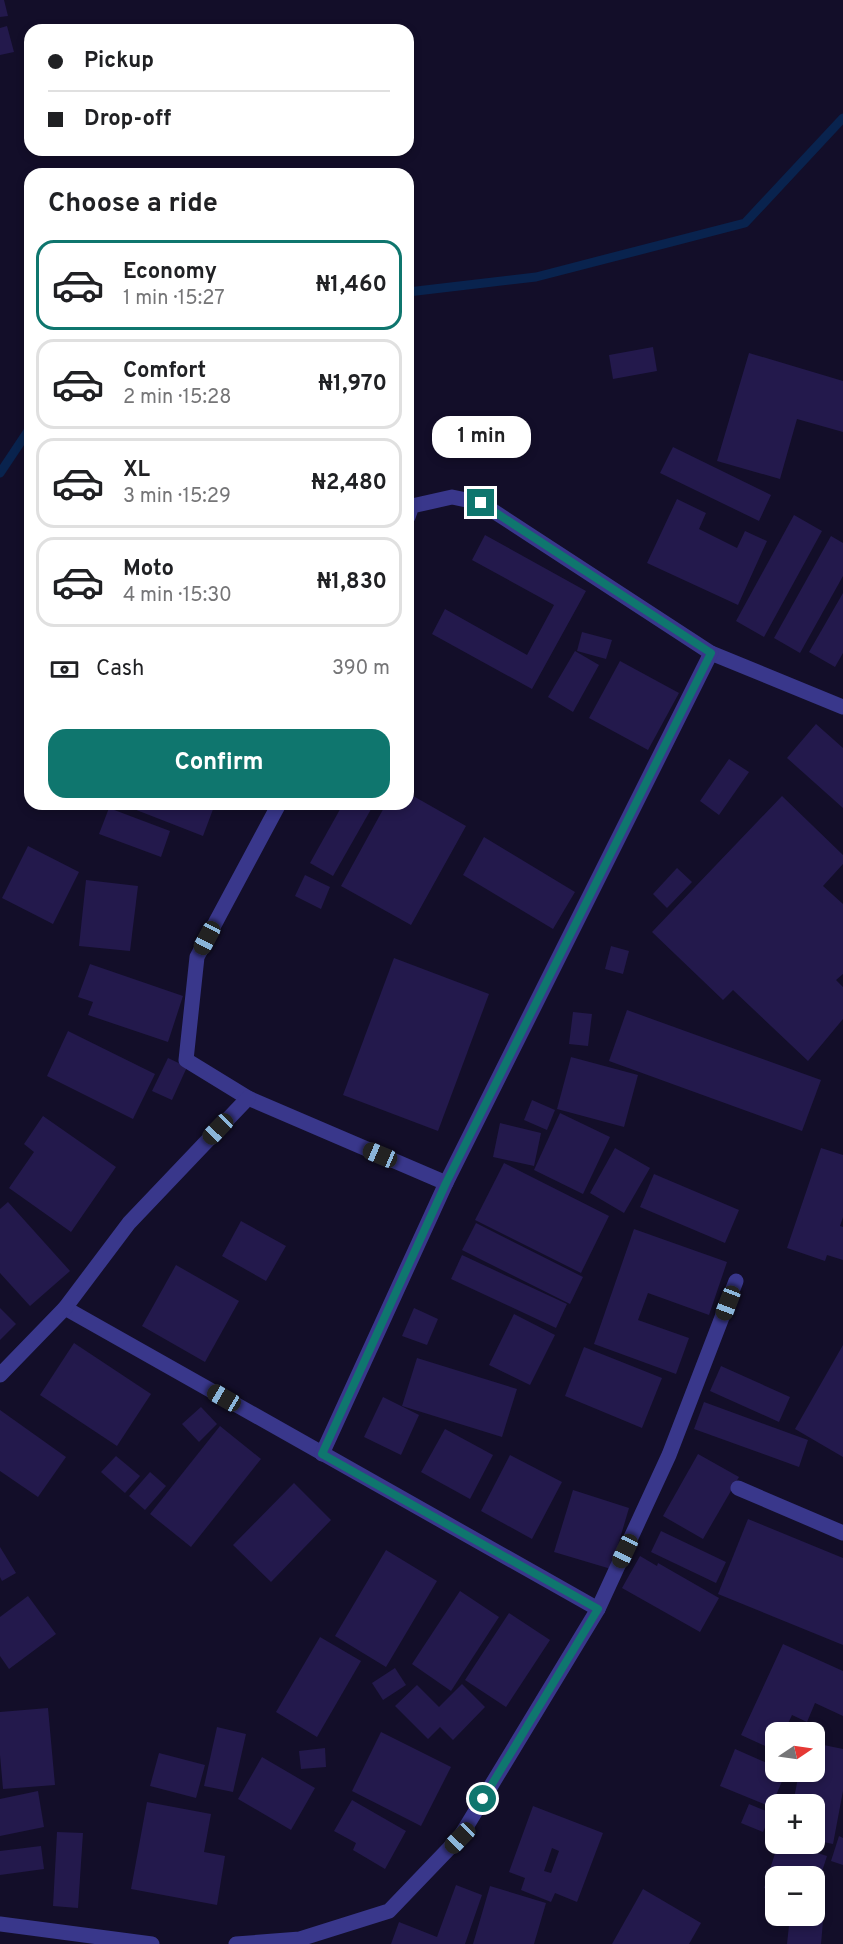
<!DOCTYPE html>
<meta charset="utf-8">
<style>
:root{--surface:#fff;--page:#f6f6f6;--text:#202124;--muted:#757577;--line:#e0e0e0;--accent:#0f766e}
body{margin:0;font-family:Overpass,sans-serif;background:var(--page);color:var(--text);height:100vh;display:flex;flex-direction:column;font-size:22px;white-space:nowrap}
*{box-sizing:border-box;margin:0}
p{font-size:20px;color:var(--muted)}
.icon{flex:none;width:33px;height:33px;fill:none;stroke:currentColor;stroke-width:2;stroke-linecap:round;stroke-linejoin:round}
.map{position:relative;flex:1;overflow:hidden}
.side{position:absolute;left:24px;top:168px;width:390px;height:642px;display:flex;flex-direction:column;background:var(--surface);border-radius:18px;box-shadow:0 3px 9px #0003}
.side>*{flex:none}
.top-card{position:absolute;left:24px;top:24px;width:390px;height:132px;border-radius:18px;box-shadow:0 3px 9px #0003;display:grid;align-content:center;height:132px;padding:0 24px;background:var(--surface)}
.needle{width:39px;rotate:77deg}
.fabs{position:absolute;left:765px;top:1722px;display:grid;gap:12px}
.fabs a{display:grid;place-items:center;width:60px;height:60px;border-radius:12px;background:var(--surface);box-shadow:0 3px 9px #0003;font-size:30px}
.end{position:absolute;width:27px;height:27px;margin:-14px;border:8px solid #0f766e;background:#fff;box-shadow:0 0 0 3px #fff}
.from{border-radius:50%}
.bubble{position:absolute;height:42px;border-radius:18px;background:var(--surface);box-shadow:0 3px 9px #0003;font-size:20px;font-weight:700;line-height:42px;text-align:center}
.car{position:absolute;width:18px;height:36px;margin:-18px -9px;border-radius:8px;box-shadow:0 0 4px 2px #0007;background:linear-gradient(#222 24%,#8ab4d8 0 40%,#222 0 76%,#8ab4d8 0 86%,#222 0)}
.top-card b{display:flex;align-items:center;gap:21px;height:57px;font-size:22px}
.top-card b+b{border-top:2px solid var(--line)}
.top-card i{width:15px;height:15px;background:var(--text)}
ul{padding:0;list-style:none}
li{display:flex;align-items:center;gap:18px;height:90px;margin:0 12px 9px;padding:0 12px;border:3px solid var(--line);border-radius:18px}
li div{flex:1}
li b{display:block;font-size:22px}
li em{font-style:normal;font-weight:700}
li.on{border-color:var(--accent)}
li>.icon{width:54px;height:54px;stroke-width:1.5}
h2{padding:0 24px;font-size:27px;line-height:72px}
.pay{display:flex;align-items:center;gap:15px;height:66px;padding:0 24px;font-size:22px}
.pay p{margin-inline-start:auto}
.cta{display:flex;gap:12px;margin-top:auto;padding:12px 24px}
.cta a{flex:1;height:69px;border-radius:18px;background:var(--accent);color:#fff;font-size:24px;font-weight:700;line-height:69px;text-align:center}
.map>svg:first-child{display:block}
</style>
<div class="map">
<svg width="843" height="1944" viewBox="0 0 843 1944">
<rect width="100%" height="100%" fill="#130e29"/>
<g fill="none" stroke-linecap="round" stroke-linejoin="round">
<g stroke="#09234e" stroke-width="9">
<polyline points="408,292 536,277 745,223 843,118"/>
<polyline points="0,473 30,428"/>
</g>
</g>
<g fill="#23194c" fill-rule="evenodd">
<polygon points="0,0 4,0 8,16 0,17"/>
<polygon points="7,26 14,52 0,55 0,28"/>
<polygon points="653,347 657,371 613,379 609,355"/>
<polygon points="749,353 843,381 843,432 797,419 780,479 717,461"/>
<polygon points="673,447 771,495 759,521 660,473"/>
<polygon points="677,499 706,513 699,529 737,548 745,531 767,541 738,605 647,563"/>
<polygon points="794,515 822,531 764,637 736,621"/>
<polygon points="485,535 586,591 532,689 432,634 445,609 527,655 554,605 472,560"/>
<polygon points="831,536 843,543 843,576 800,653 774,638"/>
<polygon points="843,593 843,653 835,667 809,652"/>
<polygon points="582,632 612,640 606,659 577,651"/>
<polygon points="575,651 599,665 573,712 548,697"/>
<polygon points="620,661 679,693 648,750 589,718"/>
<polygon points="816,724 843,748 843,808 787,758"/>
<polygon points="729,759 749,772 719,815 700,801"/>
<polygon points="408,793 466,826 411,925 341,886 386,804 408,804"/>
<polygon points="782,796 843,855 843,864 823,886 843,904 843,974 836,980 843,987 843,1019 808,1061 733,990 723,1000 652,932"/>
<polygon points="121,804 215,804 203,836"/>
<polygon points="343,804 374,804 333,876 310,863"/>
<polygon points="109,808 170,831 161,857 99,834"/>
<polygon points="484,837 575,892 553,929 463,875"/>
<polygon points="28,846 79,872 53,924 2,898"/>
<polygon points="677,868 692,882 667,908 653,894"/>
<polygon points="305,875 330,887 321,909 295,896"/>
<polygon points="86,880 138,886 130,951 79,946"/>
<polygon points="611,946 629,951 623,974 605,969"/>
<polygon points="394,958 489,994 438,1131 343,1095"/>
<polygon points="90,964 183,996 168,1042 88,1015 93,1002 78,997"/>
<polygon points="627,1010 821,1080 802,1131 609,1061"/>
<polygon points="573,1012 592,1014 588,1046 569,1044"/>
<polygon points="68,1031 155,1074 133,1119 47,1076"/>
<polygon points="571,1057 638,1075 624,1127 557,1109"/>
<polygon points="168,1058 187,1067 172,1100 152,1091"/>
<polygon points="532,1100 555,1110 547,1130 524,1120"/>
<polygon points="560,1113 610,1137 583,1194 534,1170"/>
<polygon points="43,1116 116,1167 71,1232 9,1188 34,1152 24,1144"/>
<polygon points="500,1123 541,1133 534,1166 493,1157"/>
<polygon points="615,1148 650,1168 624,1213 590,1193"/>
<polygon points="821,1148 843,1155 843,1217 840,1226 843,1227 843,1260 827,1255 825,1261 787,1248"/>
<polygon points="504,1163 609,1216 581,1273 475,1220"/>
<polygon points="654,1174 739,1210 725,1243 640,1207"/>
<polygon points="8,1202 70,1271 30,1306 0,1273 0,1209"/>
<polygon points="241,1221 286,1246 266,1281 222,1256"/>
<polygon points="476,1223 583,1277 570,1304 462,1250"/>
<polygon points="634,1229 727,1262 709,1315 648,1293 638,1320 689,1338 676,1374 594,1344"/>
<polygon points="462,1255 567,1304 556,1328 451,1279"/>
<polygon points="176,1265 239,1301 205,1362 142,1326"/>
<polygon points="0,1308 16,1324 0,1340"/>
<polygon points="414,1308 438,1319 427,1345 402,1336"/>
<polygon points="514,1314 555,1335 530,1385 489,1365"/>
<polygon points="74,1343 151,1394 117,1446 40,1395"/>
<polygon points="843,1345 843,1457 795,1429"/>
<polygon points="584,1347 662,1378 642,1428 565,1396"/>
<polygon points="417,1358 517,1389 502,1437 402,1406"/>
<polygon points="721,1366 790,1397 779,1422 710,1391"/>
<polygon points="383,1397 419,1415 401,1455 364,1437"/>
<polygon points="704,1402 808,1440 799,1467 694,1429"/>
<polygon points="201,1407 217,1424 199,1442 182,1424"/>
<polygon points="0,1410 66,1457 38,1497 0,1471"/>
<polygon points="220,1426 261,1459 191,1547 150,1514"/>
<polygon points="445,1429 493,1455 470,1499 421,1472"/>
<polygon points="698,1454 739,1477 703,1539 663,1516"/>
<polygon points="510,1455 562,1482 532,1539 481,1511"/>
<polygon points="116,1456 140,1476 125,1493 101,1472"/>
<polygon points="150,1472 166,1486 145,1510 129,1496"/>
<polygon points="294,1483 331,1520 271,1582 233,1545"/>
<polygon points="573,1490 629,1508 611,1569 554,1552"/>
<polygon points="748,1519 843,1558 843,1645 718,1594"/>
<polygon points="661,1531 726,1562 716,1583 651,1552"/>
<polygon points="0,1547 16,1573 2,1581 0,1577"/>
<polygon points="386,1550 437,1581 386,1667 335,1636"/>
<polygon points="640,1556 657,1566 658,1563 719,1598 700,1632 622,1588"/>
<polygon points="460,1591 499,1617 451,1691 412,1664"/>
<polygon points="28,1596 56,1634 9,1669 0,1656 0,1617"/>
<polygon points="509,1613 550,1640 506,1707 465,1680"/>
<polygon points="320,1637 361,1661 317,1737 276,1712"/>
<polygon points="783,1644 843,1671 843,1716 815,1703 807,1722 792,1715 784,1732 776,1732 776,1751 741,1735"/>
<polygon points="395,1668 406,1685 383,1700 372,1683"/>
<polygon points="462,1684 485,1707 453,1740 440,1727 428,1739 395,1706 417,1685 439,1707"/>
<polygon points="48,1708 55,1785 3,1789 0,1755 0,1712"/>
<polygon points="217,1727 246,1734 233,1792 204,1786"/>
<polygon points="381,1732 451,1767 421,1826 352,1791"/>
<polygon points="814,1743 843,1749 843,1791 833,1844 814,1840 814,1804 793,1804 799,1772 814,1772"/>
<polygon points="325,1748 326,1767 301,1769 299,1751"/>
<polygon points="735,1749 776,1767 776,1772 786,1772 771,1807 720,1786"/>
<polygon points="159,1753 205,1765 196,1798 150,1786"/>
<polygon points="262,1757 315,1788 291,1830 238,1799"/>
<polygon points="38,1791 44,1827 0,1836 0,1799"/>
<polygon points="352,1800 406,1831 385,1869 353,1850 356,1843 334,1831"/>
<polygon points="147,1802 211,1814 204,1852 225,1856 217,1905 131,1889"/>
<polygon points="749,1804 771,1813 763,1832 741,1823"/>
<path d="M533,1806L603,1833L577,1902L555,1893L551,1902L521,1890L525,1878L509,1872ZM552,1848L559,1851L551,1873L544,1871Z"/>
<polygon points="57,1832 83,1833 78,1908 53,1906"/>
<polygon points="839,1836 843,1838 843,1865 831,1861"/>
<polygon points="778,1844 789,1844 827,1856 815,1893 814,1876 776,1876 776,1892 764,1888"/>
<polygon points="41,1846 44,1869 0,1875 0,1851"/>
<polygon points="456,1885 482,1895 465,1944 391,1944 399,1922 437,1937"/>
<polygon points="490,1886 546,1903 534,1944 473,1944"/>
<polygon points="643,1889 701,1923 689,1944 612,1944"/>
<polygon points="814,1909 824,1910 821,1944 787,1944 790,1916 814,1916"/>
</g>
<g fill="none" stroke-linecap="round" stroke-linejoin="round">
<g stroke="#39378b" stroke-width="15">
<polyline points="408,517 412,506 452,497 481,503 711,653 843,707"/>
<polyline points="279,804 197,957 186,1060 248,1098 446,1183"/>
<polyline points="65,1308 598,1609"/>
<polyline points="0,1375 65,1308 129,1223 248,1098"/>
<polyline points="322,1454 446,1183 711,653"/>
<polyline points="738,1488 843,1533"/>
<polyline points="0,1924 152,1944"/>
<polyline points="236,1944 300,1939 389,1911 460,1837 598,1609 669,1455 736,1281"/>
</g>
</g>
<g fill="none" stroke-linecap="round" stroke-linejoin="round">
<polyline stroke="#0f766e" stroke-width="8" points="481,503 711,653 446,1183 322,1454 598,1609 483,1799"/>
</g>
</svg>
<div class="fabs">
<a><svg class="needle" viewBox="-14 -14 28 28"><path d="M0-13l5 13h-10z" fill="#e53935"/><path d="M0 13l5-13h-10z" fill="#757577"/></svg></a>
<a>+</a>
<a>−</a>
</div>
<i class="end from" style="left:483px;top:1799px"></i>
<i class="end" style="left:481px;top:503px"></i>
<div class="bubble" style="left:432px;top:416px;width:99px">1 min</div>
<i class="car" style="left:207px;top:938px;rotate:208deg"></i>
<i class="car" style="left:218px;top:1129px;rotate:224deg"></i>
<i class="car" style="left:380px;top:1155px;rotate:293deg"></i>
<i class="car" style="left:728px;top:1303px;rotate:201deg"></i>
<i class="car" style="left:224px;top:1398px;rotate:300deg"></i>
<i class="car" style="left:625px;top:1551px;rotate:205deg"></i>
<i class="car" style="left:460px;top:1838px;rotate:224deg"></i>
<div class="top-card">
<b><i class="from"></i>Pickup</b>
<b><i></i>Drop-off</b>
</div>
<section class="side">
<h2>Choose a ride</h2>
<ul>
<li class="on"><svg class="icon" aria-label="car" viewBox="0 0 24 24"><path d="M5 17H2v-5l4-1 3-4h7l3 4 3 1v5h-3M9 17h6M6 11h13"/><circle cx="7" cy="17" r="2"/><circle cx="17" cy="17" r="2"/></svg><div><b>Economy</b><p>1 min · 15:27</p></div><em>₦1,460</em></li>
<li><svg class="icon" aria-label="car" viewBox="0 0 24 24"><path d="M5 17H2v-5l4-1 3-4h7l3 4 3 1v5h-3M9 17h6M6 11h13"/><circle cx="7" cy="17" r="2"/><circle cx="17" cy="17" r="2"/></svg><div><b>Comfort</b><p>2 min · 15:28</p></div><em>₦1,970</em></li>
<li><svg class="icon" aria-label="car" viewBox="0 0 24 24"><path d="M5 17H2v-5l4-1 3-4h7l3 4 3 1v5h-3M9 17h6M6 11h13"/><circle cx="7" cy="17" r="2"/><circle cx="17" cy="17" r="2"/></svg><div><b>XL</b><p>3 min · 15:29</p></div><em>₦2,480</em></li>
<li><svg class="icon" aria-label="car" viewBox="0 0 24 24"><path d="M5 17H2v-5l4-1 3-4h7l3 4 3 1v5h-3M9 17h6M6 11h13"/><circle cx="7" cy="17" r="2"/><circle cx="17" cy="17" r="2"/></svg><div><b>Moto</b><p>4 min · 15:30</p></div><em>₦1,830</em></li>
</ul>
<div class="pay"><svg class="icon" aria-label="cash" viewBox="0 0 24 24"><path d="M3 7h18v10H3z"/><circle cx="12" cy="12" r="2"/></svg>Cash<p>390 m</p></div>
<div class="cta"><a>Confirm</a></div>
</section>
</div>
